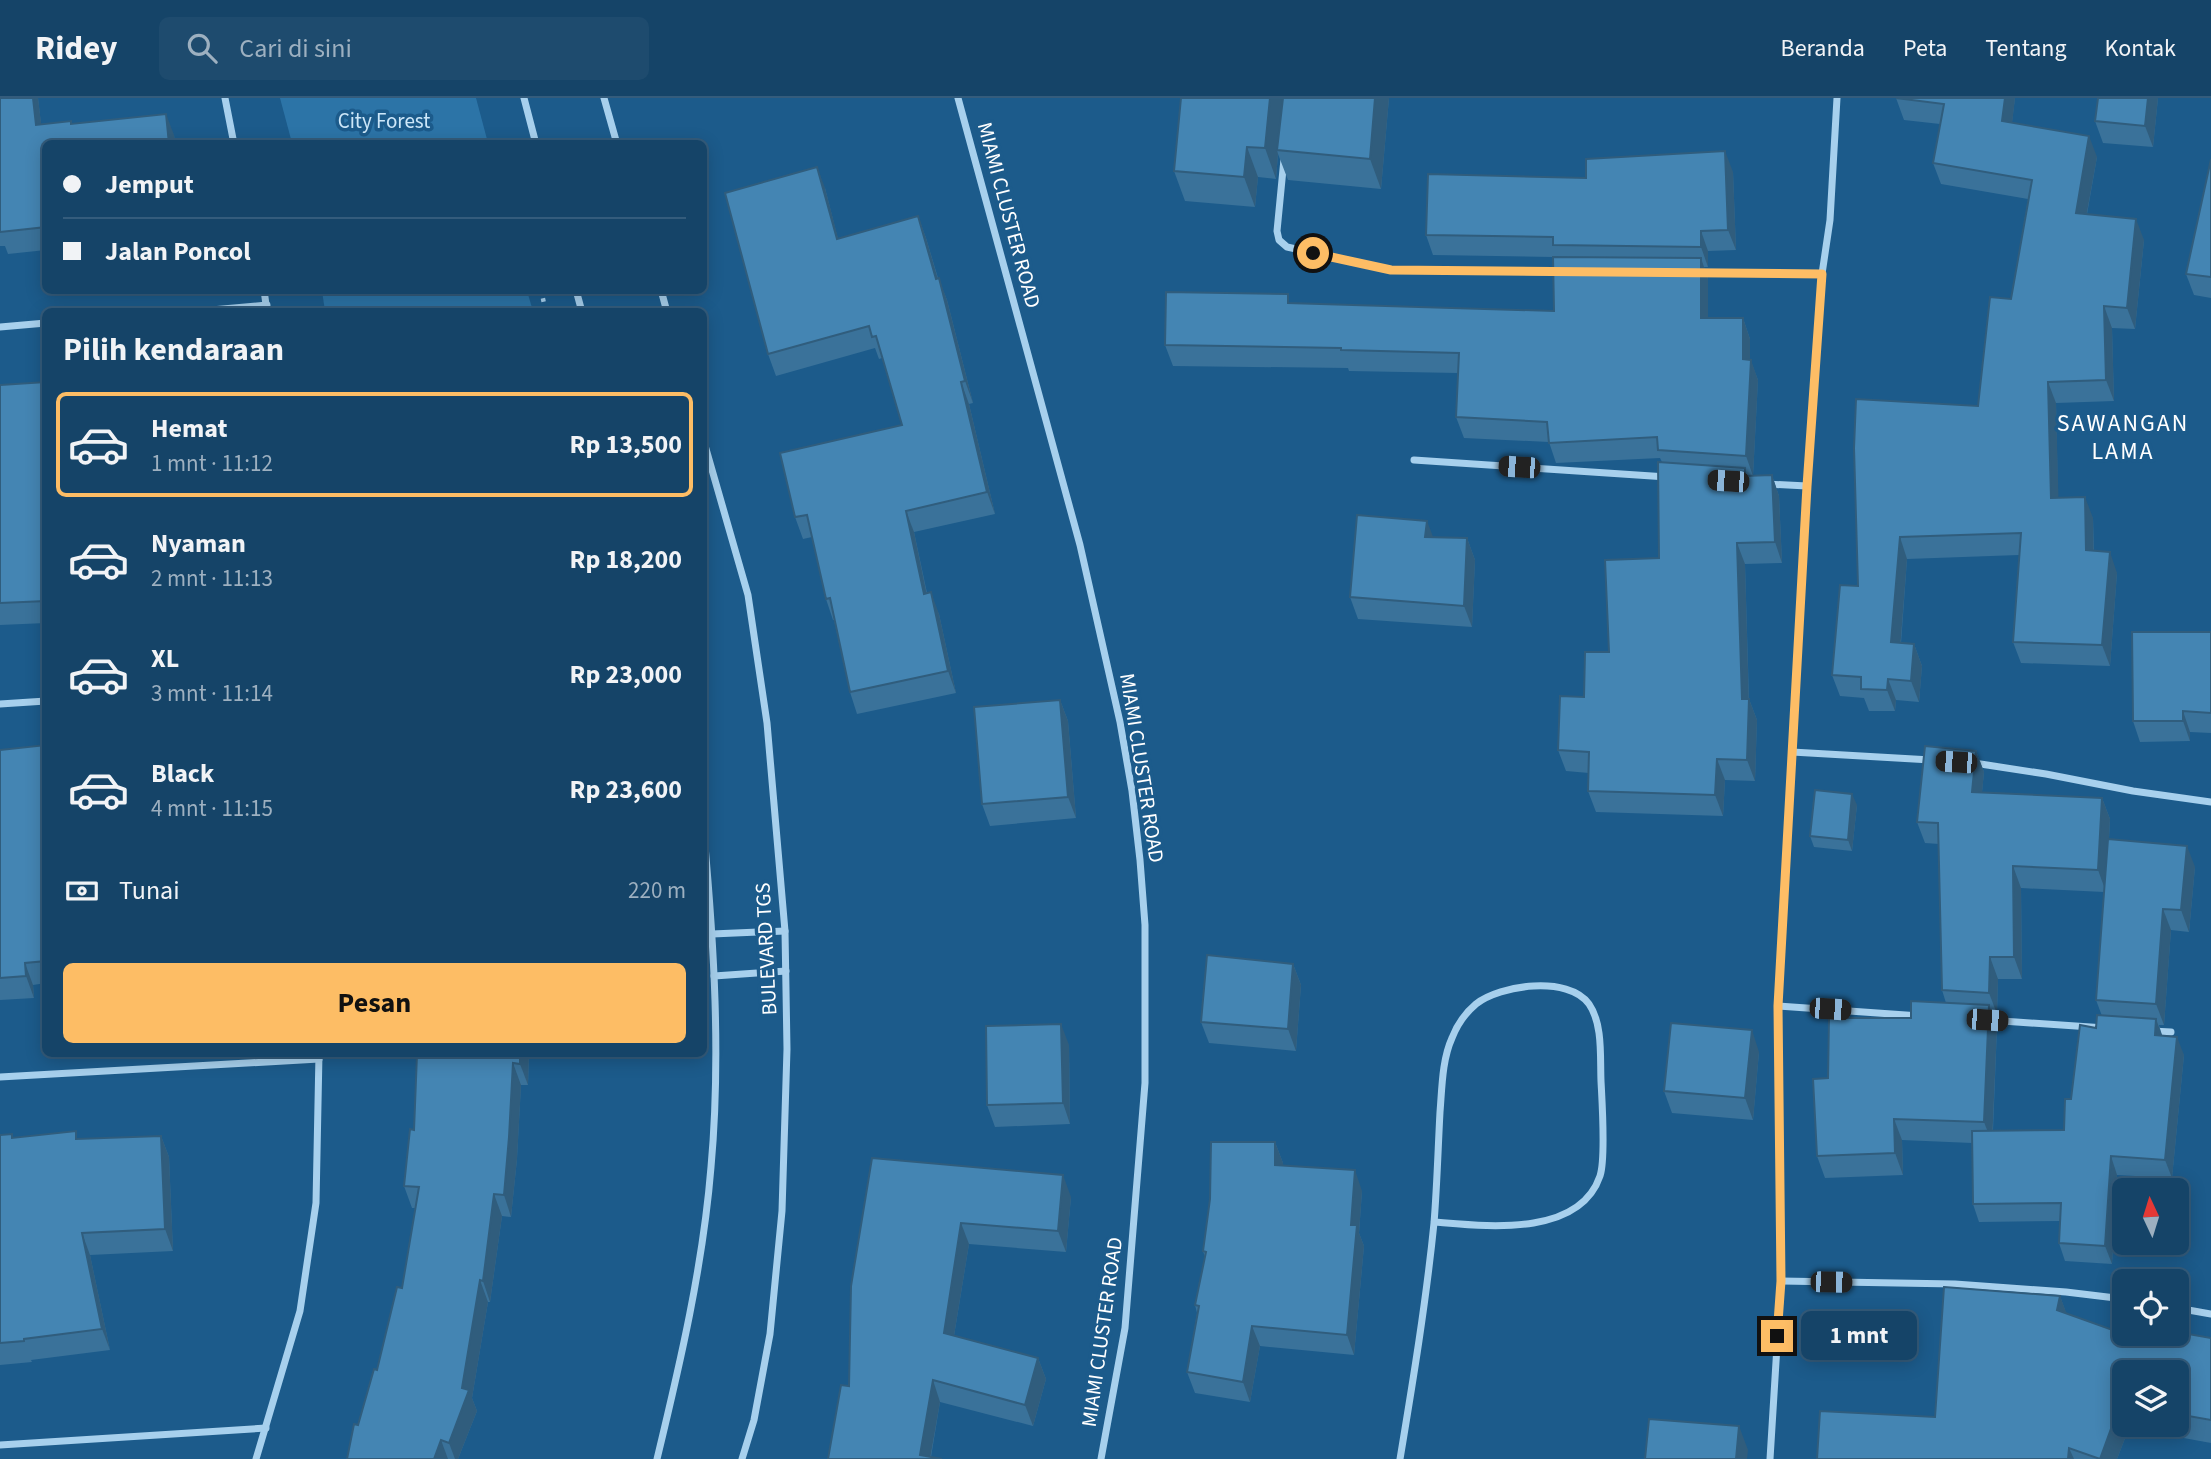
<!DOCTYPE html>
<html lang="id">
<meta charset="utf-8">
<style>
:root{--surface:#154468;--page:#1e4b6e;--text:#f1f3f6;--muted:#9db0c0;--line:#345c7c;--accent:#fdbd65}
body{margin:0;font-family:"Source Sans 3",sans-serif;background:var(--page);color:var(--text);height:100vh;display:flex;flex-direction:column;font-size:26px;white-space:nowrap}
*{box-sizing:border-box;margin:0}
p{font-size:23px;color:var(--muted)}
.icon{flex:none;width:38px;height:38px;fill:none;stroke:currentColor;stroke-width:2;stroke-linecap:round;stroke-linejoin:round}
.map{position:relative;flex:1;overflow:hidden}
.drawer{position:absolute;left:42px;top:210px;width:665px;height:749px;display:flex;flex-direction:column;background:var(--surface);border-radius:10px;box-shadow:0 4px 18px #0003,0 0 0 2px var(--line)}
.drawer>*{flex:none}
.hud{position:absolute;left:42px;top:42px;width:665px;height:154px;border-radius:10px;box-shadow:0 4px 18px #0003,0 0 0 2px var(--line);display:grid;align-content:center;height:154px;padding:0 21px;background:var(--surface)}
.needle{width:46px;rotate:356deg}
.tools{position:absolute;left:2112px;top:1080px;display:grid;gap:14px}
.tools a{display:grid;place-items:center;width:77px;height:77px;border-radius:10px;background:var(--surface);box-shadow:0 4px 18px #0003,0 0 0 2px var(--line);font-size:35px}
.end{position:absolute;width:32px;height:32px;margin:-16px;border:9px solid #fdbd65;background:#111;box-shadow:0 0 0 4px #111}
.from{border-radius:50%}
.bubble{position:absolute;height:49px;border-radius:10px;background:var(--surface);box-shadow:0 4px 18px #0003,0 0 0 2px var(--line);font-size:23px;font-weight:700;line-height:49px;text-align:center}
.car{position:absolute;width:21px;height:42px;margin:-21px -10px;border-radius:9px;box-shadow:0 0 5px 2px #0007;background:linear-gradient(#222 24%,#8ab4d8 0 40%,#222 0 76%,#8ab4d8 0 86%,#222 0)}
.hud b{display:flex;align-items:center;gap:24px;height:66px;font-size:26px}
.hud b+b{border-top:2px solid var(--line)}
.hud i{width:18px;height:18px;background:var(--text)}
ul{padding:0;list-style:none}
li{display:flex;align-items:center;gap:21px;height:105px;margin:0 14px 10px;padding:0 7px;border:4px solid transparent;border-radius:10px}
li div{flex:1}
li b{display:block;font-size:26px}
li em{font-style:normal;font-weight:700}
li.on{border-color:var(--accent)}
li>.icon{width:63px;height:63px;stroke-width:1.5}
h2{padding:0 21px;font-size:32px;line-height:84px}
.pay{display:flex;align-items:center;gap:18px;height:77px;padding:0 21px;font-size:26px}
.pay p{margin-inline-start:auto}
.action{display:flex;gap:14px;margin-top:auto;padding:14px 21px}
.action a{flex:1;height:80px;border-radius:10px;background:var(--accent);color:#111;font-size:28px;font-weight:700;line-height:80px;text-align:center}
header{display:flex;align-items:center;gap:42px;box-sizing:border-box;height:98px;padding:0 35px;background:var(--surface);border-bottom:2px solid var(--line)}
header strong{font-size:33px}
nav{display:flex;gap:38px;margin-inline-start:auto;font-size:24px}
.search{width:490px;height:63px;background:var(--page);display:flex;align-items:center;gap:18px;box-sizing:border-box;padding:0 24px;border-radius:10px;color:var(--muted);font-size:26px}
.map>svg:first-child{display:block}
</style>
<header>
<strong>Ridey</strong>
<div class="search"><svg class="icon" aria-label="search" viewBox="0 0 24 24"><circle cx="10" cy="10" r="6"/><path d="M15 15l6 6"/></svg>Cari di sini</div>
<nav><a>Beranda</a><a>Peta</a><a>Tentang</a><a>Kontak</a></nav>
</header>
<div class="map">
<svg width="2211" height="1361" viewBox="0 0 2211 1361">
<rect width="100%" height="100%" fill="#1c5b8b"/>
<g fill="#2c74a7">
<polygon points="280,0 476,0 488,45 292,45"/>
<polygon points="322,193 527,193 533,213 325,213"/>
</g>
<g fill="none" stroke-linecap="round" stroke-linejoin="round">
<polyline stroke="#a7d0ed" stroke-width="4.5" stroke-dasharray="3.5 5" stroke-linecap="butt" points="541,192 546,214"/>
<g stroke="#a7d0ed" stroke-width="7">
<polyline points="225,0 234,46"/>
<polyline points="524,0 536,46"/>
<polyline points="604,0 617,46"/>
<polyline points="958,0 1080,447 1120,624 1132,693 1140,762 1145,827 1145,985 1125,1230 1101,1361"/>
<polyline points="1284,61 1277,133 1279,142 1287,149 1391,172 1562,174"/>
<polyline points="1696,175 1822,176"/>
<polyline points="264,192 267,214"/>
<polyline points="576,192 582,214"/>
<polyline points="661,192 667,214"/>
<polyline points="189,214 267,207"/>
<polyline points="0,229 46,225"/>
<polyline points="704,344 748,497 767,625 785,833 787,951 782,1113 770,1236 754,1322 742,1361"/>
<polyline points="1414,362 1667,379"/>
<polyline points="1766,386 1807,388"/>
<polyline points="0,606 46,603"/>
<polyline points="1792,654 1931,662"/>
<polyline points="1974,665 2046,676 2133,693 2211,704"/>
<polyline points="712,836 785,833"/>
<polyline points="714,878 786,873"/>
<polyline points="1778,908 1920,918"/>
<polyline points="1988,922 2105,930"/>
<polyline points="2152,933 2171,934"/>
<polyline points="0,979 319,961"/>
<polyline points="1781,1183 1955,1186 2066,1194 2124,1201"/>
<polyline points="2177,1210 2211,1216"/>
<polyline points="0,1347 266,1330"/>
<polyline points="256,1361 300,1213 316,1105 319,956"/>
<path d="M657,1361C680,1266 703,1168 711,1069C721,959 714,847 704,736"/>
<path d="M1400,1361C1413,1283 1426,1204 1434,1125C1437,1088 1438,1051 1440,1014C1442,990 1442,962 1452,940C1457,927 1464,916 1476,906C1500,887 1568,877 1589,906C1603,926 1600,959 1601,983C1602,1004 1606,1060 1600,1078C1579,1140 1484,1128 1434,1124"/>
<polyline points="1770,1361 1781,1183 1778,908 1807,388 1822,176 1830,122 1837,0"/>
</g>
</g>
<g fill="#3a729a" fill-rule="evenodd">
<polygon points="0,0 38,0 41,26 71,23 72,26 174,37 175,46 46,46 46,152 8,156 5,148 0,148"/>
<polygon points="1181,0 1389,0 1381,91 1288,82 1278,56 1276,81 1258,79 1255,109 1185,103 1174,73"/>
<polygon points="1896,0 2015,0 2012,24 2097,59 2087,116 2144,142 2135,231 2112,230 2114,303 2056,305 2058,400 2093,420 2094,453 2117,475 2110,568 2021,565 2013,544 2019,457 1907,461 1901,545 1914,546 1922,568 1919,604 1896,602 1895,613 1869,613 1864,600 1840,598 1832,577 1858,488 1978,308 2011,201 2028,101 1941,86 1933,65 1940,26 1904,22"/>
<polygon points="2158,0 2153,49 2103,45 2095,23"/>
<polygon points="2211,61 2211,200 2194,197 2186,176"/>
<polygon points="1733,74 1736,152 1708,153 1708,169 1704,169 1708,181 1708,220 1743,220 1750,241 1750,261 1758,282 1753,378 1772,377 1779,398 1782,465 1745,466 1749,601 1757,622 1755,683 1725,682 1723,718 1596,714 1588,693 1589,675 1566,673 1558,652 1584,599 1609,554 1659,460 1662,364 1660,360 1556,365 1549,344 1464,340 1456,319 1458,275 1349,273 1348,270 1173,268 1165,247 1292,206 1554,213 1553,159 1433,157 1426,137 1586,80"/>
<polygon points="825,90 838,141 918,118 926,140 938,180 947,202 973,305 969,306 995,416 914,434 927,495 939,516 956,595 857,616 850,594 834,522 833,522 826,501 812,439 803,441 795,419 902,327 882,260 879,261 875,250 776,278 768,256"/>
<polygon points="46,284 46,525 0,527 0,287"/>
<polygon points="1433,439 1467,440 1475,462 1472,529 1358,521 1350,499"/>
<polygon points="2211,534 2211,635 2190,634 2190,643 2140,644 2133,623"/>
<polygon points="1060,602 1068,623 1076,720 990,728 982,706"/>
<polygon points="46,647 46,885 33,887 34,900 0,902 0,652"/>
<path d="M1976,653L1984,674L1982,694L2102,700L2110,721L2109,741L2195,769L2189,834L2171,832L2164,927H2159L2162,937L2184,957L2172,1080L2117,1077L2112,1166L2065,1163L2059,1145L2060,1123L1979,1124L1973,1106L1972,1045L1902,1042L1903,1077L1825,1080L1817,1058L1828,980L1911,920L1946,905L1942,892L1939,746L1925,745L1917,724ZM2021,790L2104,794L2096,902L2102,918L2096,930L2071,1001L2064,1032H1993L1997,929L1992,916H1997L1998,881H2022Z"/>
<polygon points="1857,707 1852,753 1814,749 1810,738"/>
<polygon points="1293,866 1301,887 1296,953 1209,945 1201,924"/>
<polygon points="1069,947 1070,1026 995,1029 987,1007"/>
<polygon points="1759,954 1753,1022 1672,1015 1664,993"/>
<polygon points="417,956 529,956 528,987 521,987 517,1061 511,1119 502,1118 490,1204 488,1204 472,1300 477,1313 458,1361 347,1361 377,1272 402,1190 415,1110 412,1110 404,1088 414,1032"/>
<polygon points="12,1036 13,1040 78,1041 161,1038 169,1059 173,1153 90,1157 110,1252 31,1262 32,1264 0,1267 0,1037"/>
<polygon points="1275,1044 1283,1065 1283,1068 1362,1093 1359,1135 1364,1148 1354,1257 1260,1248 1250,1304 1195,1295 1187,1274 1197,1215 1195,1207 1205,1159 1203,1153"/>
<polygon points="872,1060 1071,1099 1066,1154 969,1146 954,1238 1038,1260 1046,1281 1033,1328 940,1304 931,1359 828,1361 849,1288"/>
<path d="M2060,1198L2066,1215L2157,1248L2211,1240V1345L2129,1330L2117,1361H1817L1935,1319ZM2124,1274H2177V1326H2124Z"/>
</g>
<g fill="#305d7d">
<polygon points="33,0 38,0 44,49 36,27"/>
<polygon points="1270,0 1285,0 1277,52 1278,56 1276,81 1265,50"/>
<polygon points="1375,0 1389,0 1381,91 1370,61"/>
<polygon points="2005,0 2015,0 2010,44 2002,23"/>
<polygon points="2148,0 2158,0 2153,49 2145,28"/>
<polygon points="166,16 174,37 175,46 169,46"/>
<polygon points="2089,38 2097,59 2083,136 2076,115"/>
<polygon points="1247,49 1258,79 1255,109 1244,79"/>
<polygon points="1725,53 1733,74 1736,152 1728,132"/>
<polygon points="817,69 825,90 844,163 837,141"/>
<polygon points="918,118 926,140 944,202 936,181"/>
<polygon points="2136,121 2144,142 2135,231 2127,210"/>
<polygon points="1701,133 1708,153 1708,169 1701,149"/>
<polygon points="1701,160 1708,181 1708,241 1701,220"/>
<polygon points="939,180 947,202 973,305 965,283"/>
<polygon points="2104,208 2112,230 2114,303 2106,282"/>
<polygon points="1743,220 1750,241 1750,279 1751,262 1758,282 1753,378 1746,358 1743,261"/>
<polygon points="961,284 969,306 995,416 987,394"/>
<polygon points="2048,284 2056,305 2059,421 2051,400"/>
<polygon points="1772,377 1779,398 1782,465 1775,444"/>
<polygon points="2085,399 2093,420 2094,473 2086,452"/>
<polygon points="906,413 914,434 931,517 924,496"/>
<polygon points="1427,423 1435,444 1425,439"/>
<polygon points="1900,439 1907,461 1899,565 1891,544"/>
<polygon points="1467,440 1475,462 1472,529 1464,508"/>
<polygon points="1737,445 1745,466 1749,608 1749,601 1757,622 1755,683 1747,662 1742,601"/>
<polygon points="2110,454 2117,475 2110,568 2102,547"/>
<polygon points="931,494 939,516 956,595 948,573"/>
<polygon points="1914,546 1922,568 1919,604 1911,583"/>
<polygon points="1888,581 1896,602 1895,613 1887,592"/>
<polygon points="1060,602 1068,623 1076,720 1068,699"/>
<polygon points="2183,613 2190,634 2190,643 2183,623"/>
<polygon points="1976,653 1984,674 1980,716 1972,694"/>
<polygon points="1717,661 1725,682 1723,718 1715,697"/>
<polygon points="1852,696 1857,707 1852,753 1848,742"/>
<polygon points="2102,700 2110,721 2106,794 2098,772"/>
<polygon points="2187,748 2195,769 2189,834 2181,812"/>
<polygon points="2013,768 2021,790 2022,881 2014,859"/>
<polygon points="2163,811 2171,832 2164,927 2156,906"/>
<polygon points="1990,859 1998,881 1997,916 1989,895"/>
<polygon points="25,865 33,887 34,900 26,878"/>
<polygon points="1293,866 1301,887 1296,953 1288,931"/>
<polygon points="1989,907 1997,929 1992,1045 1984,1024"/>
<polygon points="2156,921 2163,940 2155,937"/>
<polygon points="1061,926 1069,947 1070,1026 1063,1005"/>
<polygon points="1752,932 1759,954 1753,1022 1745,1000"/>
<polygon points="2177,939 2184,957 2172,1080 2165,1062"/>
<polygon points="520,956 529,956 528,987 520,966"/>
<polygon points="513,965 521,987 517,1061 511,1119 504,1097"/>
<polygon points="1894,1021 1902,1042 1903,1077 1895,1055"/>
<polygon points="161,1038 169,1059 173,1153 165,1131"/>
<polygon points="1275,1044 1283,1065 1283,1088 1275,1067"/>
<polygon points="2111,1058 2117,1077 2112,1166 2105,1148"/>
<polygon points="1355,1072 1362,1093 1359,1135 1364,1148 1354,1257 1347,1237 1351,1127"/>
<polygon points="1063,1077 1071,1099 1066,1154 1058,1133"/>
<polygon points="494,1096 502,1118 490,1204 483,1183"/>
<polygon points="961,1125 969,1146 951,1256 944,1235"/>
<polygon points="82,1135 90,1157 110,1252 102,1231"/>
<polygon points="480,1182 488,1204 472,1300 477,1313 458,1361 455,1361 449,1345 462,1290"/>
<polygon points="2060,1198 2069,1222 2057,1212"/>
<polygon points="1252,1228 1260,1248 1250,1304 1243,1284"/>
<polygon points="1038,1260 1046,1281 1033,1328 1025,1307"/>
<polygon points="933,1282 940,1304 930,1361 920,1357"/>
<polygon points="2120,1306 2124,1317 2124,1326 2128,1326 2129,1330 2117,1361 2100,1361"/>
<polygon points="1739,1328 1748,1352 1747,1361 1736,1361"/>
<polygon points="441,1342 448,1361 434,1361"/>
<polygon points="2069,1350 2074,1361 2068,1361"/>
</g>
<g fill="#4485b3" stroke="#305d7d" stroke-width="2">
<polygon points="0,0 33,0 36,27 71,23 71,26 166,16 169,46 46,46 46,129 0,134"/>
<polygon points="1181,0 1270,0 1265,50 1247,49 1244,79 1174,73"/>
<polygon points="1283,0 1375,0 1370,61 1277,52"/>
<polygon points="1896,0 2005,0 2002,23 2089,38 2076,115 2136,121 2127,210 2104,208 2106,282 2048,284 2051,400 2085,399 2086,452 2110,454 2102,547 2013,544 2021,435 1900,439 1891,544 1914,546 1911,583 1888,581 1887,592 1861,591 1861,579 1832,577 1840,487 1858,488 1854,350 1856,301 1978,308 1990,199 2011,201 2032,82 1933,65 1944,6"/>
<polygon points="2098,0 2148,0 2145,28 2095,23"/>
<polygon points="1725,53 1728,132 1701,133 1701,149 1553,147 1553,139 1426,137 1428,76 1586,80 1586,61"/>
<polygon points="2211,61 2211,179 2186,176"/>
<polygon points="817,69 837,141 918,118 936,181 939,180 965,283 961,284 987,394 906,413 924,496 931,494 948,573 850,594 830,500 826,501 807,417 795,419 780,355 902,327 876,238 872,239 869,228 768,256 725,95"/>
<polygon points="1553,159 1701,160 1701,220 1743,220 1743,261 1751,262 1746,358 1658,352 1657,339 1549,345 1547,324 1456,319 1459,255 1341,252 1341,250 1165,247 1166,194 1288,196 1288,205 1554,213"/>
<polygon points="46,284 46,503 0,505 0,287"/>
<polygon points="1658,364 1745,370 1745,378 1772,377 1775,444 1737,445 1742,601 1749,601 1747,662 1717,661 1715,697 1588,693 1589,654 1558,652 1560,598 1584,599 1585,554 1609,554 1605,462 1659,460"/>
<polygon points="1357,417 1427,423 1425,439 1467,440 1464,508 1350,499"/>
<polygon points="2132,534 2211,534 2211,615 2183,613 2183,623 2133,623"/>
<polygon points="1060,602 1068,699 982,706 974,609"/>
<polygon points="46,647 46,863 25,865 26,878 0,880 0,652"/>
<polygon points="1925,648 1976,653 1972,694 2102,700 2098,772 2013,768 2014,859 1990,859 1989,895 1942,892 1938,725 1917,724"/>
<polygon points="1815,692 1852,696 1848,742 1810,738"/>
<polygon points="2108,741 2187,748 2181,812 2163,811 2156,906 2096,902"/>
<polygon points="1207,857 1293,866 1288,931 1201,924"/>
<polygon points="1911,903 1989,907 1984,1024 1894,1021 1895,1055 1817,1058 1813,981 1828,980 1829,920 1911,920"/>
<polygon points="2097,917 2156,921 2155,937 2177,939 2165,1062 2111,1058 2105,1148 2059,1145 2061,1105 1973,1106 1972,1033 2064,1032 2065,1001 2071,1001 2080,927 2096,930"/>
<polygon points="1671,925 1752,932 1745,1000 1664,993"/>
<polygon points="1061,926 1063,1005 987,1007 986,928"/>
<polygon points="417,956 520,956 520,966 513,965 509,1039 504,1097 494,1096 483,1183 480,1182 462,1290 469,1292 449,1345 441,1342 434,1361 347,1361 354,1326 358,1327 374,1271 377,1272 397,1189 402,1190 419,1089 404,1088 410,1031 414,1032"/>
<polygon points="76,1033 76,1041 161,1038 165,1131 82,1135 102,1231 24,1241 24,1243 0,1245 0,1037 12,1036 12,1040"/>
<polygon points="1211,1044 1275,1044 1275,1067 1355,1072 1351,1127 1357,1127 1347,1237 1252,1228 1243,1284 1187,1274 1199,1208 1195,1207 1206,1154 1203,1153 1210,1101"/>
<polygon points="872,1060 1063,1077 1058,1133 961,1125 944,1235 1038,1260 1025,1307 933,1282 920,1357 942,1361 828,1361 841,1287 849,1288 851,1188"/>
<polygon points="1944,1189 2060,1198 2057,1212 2157,1248 2159,1236 2177,1236 2177,1234 2211,1240 2211,1322 2177,1316 2177,1274 2124,1274 2124,1306 2120,1306 2100,1361 2069,1350 2068,1361 1817,1361 1820,1313 1935,1319"/>
<polygon points="1649,1321 1739,1328 1736,1361 1645,1361"/>
</g>
<g fill="none" stroke-linecap="round" stroke-linejoin="round">
<polyline stroke="#fdbd65" stroke-width="9" points="1313,155 1391,172 1822,176 1807,388 1778,908 1781,1183 1777,1238"/>
</g>
<g text-anchor="middle" stroke-width="7" stroke-linejoin="round" paint-order="stroke">
<g font-size="21" fill="#cde7f9" stroke="#1c5b8b">
<text x="384" y="30">City Forest</text>
</g>
<g font-size="21" fill="#fff" stroke="#1c5b8b">
<text transform="translate(1009 117) rotate(75)" y="7">MIAMI CLUSTER ROAD</text>
<text transform="translate(1142 670) rotate(81)" y="7">MIAMI CLUSTER ROAD</text>
<text transform="translate(766 851) rotate(-93)" y="7">BULEVARD TGS</text>
<text transform="translate(1102 1234) rotate(-82)" y="7">MIAMI CLUSTER ROAD</text>
</g>
<g font-size="24" letter-spacing="2" fill="#fff" stroke="#1c5b8b">
<text x="2123" y="333">SAWANGAN<tspan x="2123" dy="28">LAMA</tspan></text>
</g>
</g>
</svg>
<div class="tools">
<a><svg class="needle" viewBox="-14 -14 28 28"><path d="M0-13l5 13h-10z" fill="#e53935"/><path d="M0 13l5-13h-10z" fill="#9db0c0"/></svg></a>
<a><svg class="icon" aria-label="locate" viewBox="0 0 24 24"><circle cx="12" cy="12" r="6"/><path d="M12 2v4M12 18v4M2 12h4M18 12h4"/></svg></a>
<a><svg class="icon" aria-label="layers" viewBox="0 0 24 24"><path d="M12 4l9 5-9 5-9-5zM3 14l9 5 9-5"/></svg></a>
</div>
<i class="end from" style="left:1313px;top:155px"></i>
<i class="end" style="left:1777px;top:1238px"></i>
<div class="bubble" style="left:1801px;top:1213px;width:116px">1 mnt</div>
<i class="car" style="left:1519px;top:369px;rotate:274deg"></i>
<i class="car" style="left:1728px;top:383px;rotate:274deg"></i>
<i class="car" style="left:1956px;top:664px;rotate:274deg"></i>
<i class="car" style="left:1830px;top:911px;rotate:94deg"></i>
<i class="car" style="left:1987px;top:922px;rotate:94deg"></i>
<i class="car" style="left:1831px;top:1184px;rotate:91deg"></i>
<div class="hud">
<b><i class="from"></i>Jemput</b>
<b><i></i>Jalan Poncol</b>
</div>
<section class="drawer">
<h2>Pilih kendaraan</h2>
<ul>
<li class="on"><svg class="icon" aria-label="car" viewBox="0 0 24 24"><path d="M5 17H2v-5l4-1 3-4h7l3 4 3 1v5h-3M9 17h6M6 11h13"/><circle cx="7" cy="17" r="2"/><circle cx="17" cy="17" r="2"/></svg><div><b>Hemat</b><p>1 mnt · 11:12</p></div><em>Rp 13,500</em></li>
<li><svg class="icon" aria-label="car" viewBox="0 0 24 24"><path d="M5 17H2v-5l4-1 3-4h7l3 4 3 1v5h-3M9 17h6M6 11h13"/><circle cx="7" cy="17" r="2"/><circle cx="17" cy="17" r="2"/></svg><div><b>Nyaman</b><p>2 mnt · 11:13</p></div><em>Rp 18,200</em></li>
<li><svg class="icon" aria-label="car" viewBox="0 0 24 24"><path d="M5 17H2v-5l4-1 3-4h7l3 4 3 1v5h-3M9 17h6M6 11h13"/><circle cx="7" cy="17" r="2"/><circle cx="17" cy="17" r="2"/></svg><div><b>XL</b><p>3 mnt · 11:14</p></div><em>Rp 23,000</em></li>
<li><svg class="icon" aria-label="car" viewBox="0 0 24 24"><path d="M5 17H2v-5l4-1 3-4h7l3 4 3 1v5h-3M9 17h6M6 11h13"/><circle cx="7" cy="17" r="2"/><circle cx="17" cy="17" r="2"/></svg><div><b>Black</b><p>4 mnt · 11:15</p></div><em>Rp 23,600</em></li>
</ul>
<div class="pay"><svg class="icon" aria-label="cash" viewBox="0 0 24 24"><path d="M3 7h18v10H3z"/><circle cx="12" cy="12" r="2"/></svg>Tunai<p>220 m</p></div>
<div class="action"><a>Pesan</a></div>
</section>
</div>
